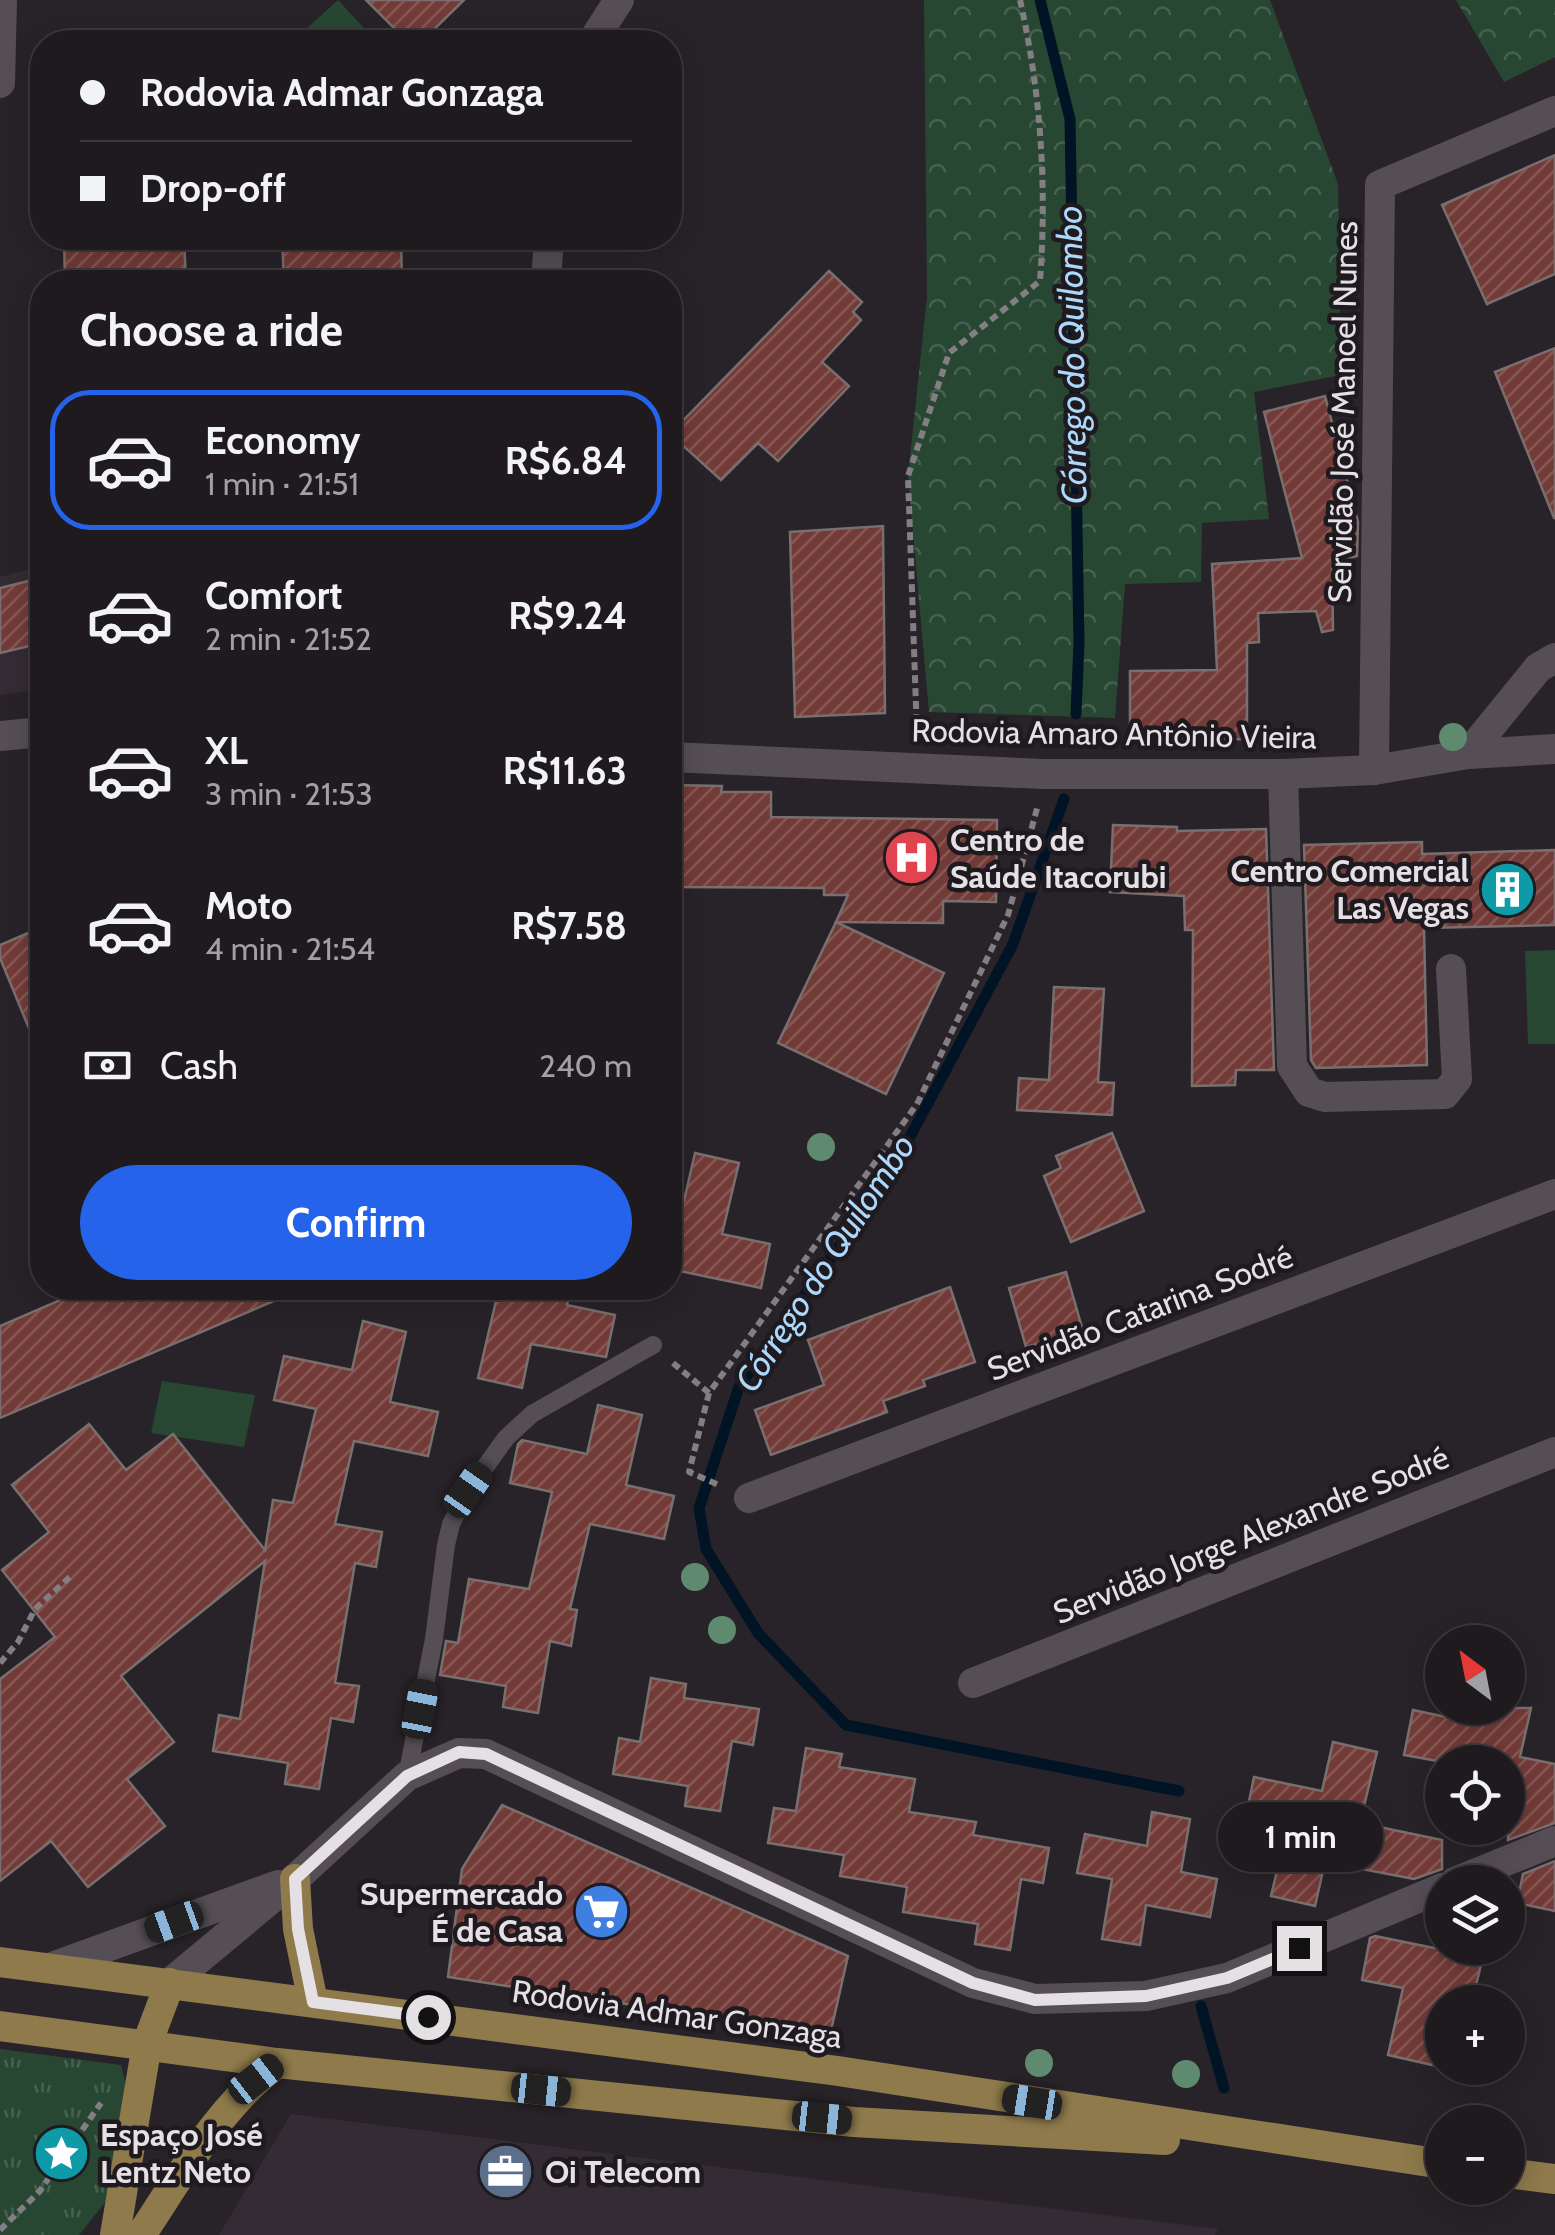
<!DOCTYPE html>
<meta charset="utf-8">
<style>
:root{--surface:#1e1a1e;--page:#262327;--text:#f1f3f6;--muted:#a1a1a4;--line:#3c383c;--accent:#2563eb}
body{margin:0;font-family:Cabin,sans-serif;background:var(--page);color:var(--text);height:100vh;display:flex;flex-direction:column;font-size:38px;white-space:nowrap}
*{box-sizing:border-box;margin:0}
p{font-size:32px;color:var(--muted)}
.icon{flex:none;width:55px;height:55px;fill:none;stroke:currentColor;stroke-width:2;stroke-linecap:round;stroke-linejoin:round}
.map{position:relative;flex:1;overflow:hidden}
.sheet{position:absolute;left:30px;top:270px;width:652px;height:1030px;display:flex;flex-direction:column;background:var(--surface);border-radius:40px;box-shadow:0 5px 25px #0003,0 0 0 2px var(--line)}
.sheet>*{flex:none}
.banner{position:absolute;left:30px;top:30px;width:652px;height:220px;border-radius:40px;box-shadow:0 5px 25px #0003,0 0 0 2px var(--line);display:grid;align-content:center;height:220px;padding:0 50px;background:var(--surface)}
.needle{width:65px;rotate:328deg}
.buttons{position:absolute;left:1425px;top:1625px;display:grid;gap:20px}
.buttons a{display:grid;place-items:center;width:100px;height:100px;border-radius:50%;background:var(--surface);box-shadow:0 5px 25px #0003,0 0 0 2px var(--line);font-size:50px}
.end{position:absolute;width:45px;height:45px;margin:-22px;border:12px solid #e4e0e4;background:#111;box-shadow:0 0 0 5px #111}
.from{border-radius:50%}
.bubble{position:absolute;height:70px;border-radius:35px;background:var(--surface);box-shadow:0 5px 25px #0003,0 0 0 2px var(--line);font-size:32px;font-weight:800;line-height:70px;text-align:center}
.car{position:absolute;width:30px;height:60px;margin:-30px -15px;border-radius:12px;box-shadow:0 0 8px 2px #0007;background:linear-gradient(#222 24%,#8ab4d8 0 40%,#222 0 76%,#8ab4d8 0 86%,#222 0)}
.banner b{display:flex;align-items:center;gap:35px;height:95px;font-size:38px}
.banner b+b{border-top:2px solid var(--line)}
.banner i{width:25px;height:25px;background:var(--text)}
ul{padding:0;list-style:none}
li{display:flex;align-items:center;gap:30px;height:140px;margin:0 20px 15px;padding:0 30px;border:5px solid transparent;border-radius:40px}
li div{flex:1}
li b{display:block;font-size:38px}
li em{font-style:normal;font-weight:800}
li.current{border-color:var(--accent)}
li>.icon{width:90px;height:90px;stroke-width:1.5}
h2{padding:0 50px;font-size:45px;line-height:120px}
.pay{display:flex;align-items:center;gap:25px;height:110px;padding:0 50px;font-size:38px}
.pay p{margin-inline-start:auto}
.button{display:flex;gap:20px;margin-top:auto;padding:20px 50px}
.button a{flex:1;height:115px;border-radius:60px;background:var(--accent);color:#fff;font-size:40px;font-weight:800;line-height:115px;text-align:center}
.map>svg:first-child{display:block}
</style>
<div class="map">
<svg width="1555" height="2235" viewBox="0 0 1555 2235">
<defs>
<pattern id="grass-tufts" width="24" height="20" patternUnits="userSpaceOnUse" patternTransform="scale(2.5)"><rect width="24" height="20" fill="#274733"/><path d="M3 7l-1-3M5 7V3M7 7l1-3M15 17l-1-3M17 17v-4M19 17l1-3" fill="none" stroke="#466150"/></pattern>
<pattern id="forest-crowns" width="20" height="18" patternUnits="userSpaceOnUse" patternTransform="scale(2.5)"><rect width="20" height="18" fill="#274733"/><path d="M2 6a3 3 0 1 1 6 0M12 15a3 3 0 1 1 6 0" fill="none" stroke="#466150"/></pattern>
<pattern id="building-hatch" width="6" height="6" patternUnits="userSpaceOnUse" patternTransform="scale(2.5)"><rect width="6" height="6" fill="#733b38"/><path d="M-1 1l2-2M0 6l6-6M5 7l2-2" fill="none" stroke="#875755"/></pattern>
</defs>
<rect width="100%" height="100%" fill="#282328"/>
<g fill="#352b35">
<polygon points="42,566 42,689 0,695 0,577"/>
<polygon points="291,2114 1218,2229 1215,2235 219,2235"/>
</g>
<polygon fill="url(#grass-tufts)" points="0,2049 121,2065 132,2110 111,2195 79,2235 0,2235"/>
<g fill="url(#forest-crowns)">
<polygon points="924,0 1270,0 1338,184 1341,375 1254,392 1269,519 1202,523 1201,582 1125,584 1115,718 929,712 908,476 927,297"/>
<polygon points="1456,0 1555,0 1555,57 1504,82"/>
</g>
<g fill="#274733">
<polygon points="338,0 377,42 292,42"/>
<polygon points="1555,950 1555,1044 1528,1044 1525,951"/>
<polygon points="162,1381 255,1395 244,1447 151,1433"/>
</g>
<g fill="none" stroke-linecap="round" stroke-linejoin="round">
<g stroke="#001425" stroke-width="11">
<polyline points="1040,0 1070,119 1079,642 1076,714"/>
<polyline points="1064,799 1013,944 888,1178 739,1387 699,1508 706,1549 758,1633 846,1725 1179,1791"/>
<polyline points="1201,2006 1224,2088"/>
</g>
</g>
<g fill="url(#building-hatch)" stroke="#796f6e" stroke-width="2.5">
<polygon points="366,0 464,0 421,42 408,42"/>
<polygon points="1555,155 1555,274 1487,304 1442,205"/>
<polygon points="64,238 184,238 186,282 65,282"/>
<polygon points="282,238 401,238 402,282 284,282"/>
<polygon points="829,271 862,302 853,312 861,320 822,362 849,386 778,461 758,443 721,480 670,434"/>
<polygon points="1555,348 1555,518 1554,518 1495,372"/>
<polygon points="1325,396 1358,522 1357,556 1332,563 1333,630 1322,632 1316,611 1258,613 1259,642 1247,643 1247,739 1130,741 1130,671 1217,670 1212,564 1302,558 1264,412"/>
<polygon points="883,526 885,713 795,717 790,532"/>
<polygon points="36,579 42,643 0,653 0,588"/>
<polygon points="670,785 722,786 721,792 771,792 771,817 997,820 996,902 943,901 943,923 836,922 848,895 824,895 824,888 670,887"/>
<polygon points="1113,825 1177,827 1177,831 1266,829 1274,1070 1236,1070 1235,1085 1192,1086 1193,930 1185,930 1184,896 1110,892"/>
<polygon points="1422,842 1422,854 1555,850 1555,925 1424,928 1427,1065 1316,1068 1311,1060 1304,845"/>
<polygon points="836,922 944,973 886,1094 778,1043"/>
<polygon points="42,927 42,1060 0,958 0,945"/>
<polygon points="1054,987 1104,989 1098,1082 1114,1083 1112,1115 1017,1110 1019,1078 1049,1080"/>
<polygon points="1112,1133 1144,1211 1071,1242 1044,1176 1061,1168 1056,1156"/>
<polygon points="695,1153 739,1163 722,1234 770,1244 761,1288 670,1269 670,1199 684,1201"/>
<polygon points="1066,1272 1083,1331 1026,1347 1009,1288"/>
<polygon points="950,1287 975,1362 923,1380 925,1386 883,1401 887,1412 771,1455 755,1410 824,1385 808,1340"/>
<polygon points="88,1288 304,1288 0,1418 0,1326"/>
<polygon points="499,1288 571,1288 567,1305 615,1315 606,1357 531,1344 522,1388 478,1378"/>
<polygon points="363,1321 406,1332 390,1402 438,1412 428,1456 354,1441 335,1524 382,1532 376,1567 355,1563 335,1683 359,1686 353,1722 331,1718 319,1789 285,1784 288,1763 213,1751 219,1715 240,1719 265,1561 121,1676 174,1742 127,1779 165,1826 88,1887 51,1841 0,1881 0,1679 55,1637 2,1570 49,1532 12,1485 89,1424 126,1470 173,1434 265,1550 273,1500 293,1503 316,1409 274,1400 284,1356 352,1370"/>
<polygon points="598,1405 642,1415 626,1485 674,1496 664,1539 590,1524 570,1609 577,1610 571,1646 550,1641 538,1713 503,1707 506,1686 440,1675 446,1641 458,1643 469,1579 529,1589 552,1492 510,1483 518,1444 522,1440 587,1454"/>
<polygon points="651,1678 686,1684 684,1698 759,1709 753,1745 732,1741 720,1811 685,1806 688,1786 613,1774 619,1738 640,1742"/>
<polygon points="1459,1708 1531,1708 1520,1757 1555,1764 1555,1823 1508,1840 1508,1762 1443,1762 1404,1755 1413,1710 1456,1719"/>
<polygon points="1333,1742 1377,1752 1360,1823 1442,1840 1442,1869 1414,1879 1325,1862 1315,1906 1271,1896 1287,1829 1245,1821 1254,1777 1322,1791"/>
<polygon points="806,1748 842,1754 839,1767 915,1779 909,1812 976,1822 973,1835 1049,1848 1043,1883 1021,1879 1010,1950 975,1944 978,1924 903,1912 907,1887 840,1876 844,1855 768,1843 774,1808 796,1811"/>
<polygon points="502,1805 848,1956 830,2035 448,1977 462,1869"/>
<polygon points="1152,1812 1190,1819 1181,1872 1217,1879 1210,1917 1146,1905 1140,1945 1102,1939 1112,1879 1077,1873 1085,1834 1147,1846"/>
<polygon points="1555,1861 1555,1911 1517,1903 1523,1874"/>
<polygon points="1375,1936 1439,1949 1485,1948 1472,2002 1442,2002 1442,2018 1432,2065 1388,2055 1403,1988 1362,1980 1370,1938"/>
</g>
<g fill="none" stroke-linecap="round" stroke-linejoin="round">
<g stroke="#837e83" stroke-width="6" stroke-dasharray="8 5" stroke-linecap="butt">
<path d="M917,735L908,476L949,353L1040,281C1047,186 1041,93 1020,0"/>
<polyline points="673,1363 709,1393 917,1104 1008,915 1038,805"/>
<polyline points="709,1393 689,1472 719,1485"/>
<polyline points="0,1663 18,1642 35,1609 72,1575"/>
<polyline points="0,2230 39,2192 101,2103"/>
</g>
<polyline stroke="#554f55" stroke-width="18" points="407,1776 434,1639 446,1545 451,1524 468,1491 506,1438 532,1414 653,1345"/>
<g stroke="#554f55" stroke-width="30">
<polyline points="592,42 619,0"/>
<polyline points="0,83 2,0"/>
<polyline points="546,282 549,238"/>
<polyline points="1468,754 1538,668 1555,658"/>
<polyline points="1374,770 1380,185 1555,111"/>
<polyline points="1283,774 1292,1066 1309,1092 1325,1097 1445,1094 1457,1079 1451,969"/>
<polyline points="749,1498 1555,1194"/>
<polyline points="973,1683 1555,1452"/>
<polyline points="1455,1882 1555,1841"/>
<polyline points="49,1968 278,1885"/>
<polyline points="170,1983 295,1879 407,1776 459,1753 486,1754 973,1983 1035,1999 1146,1996 1227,1978 1442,1888"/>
</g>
<g stroke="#554f55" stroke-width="30">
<polyline points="0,736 42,732"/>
<polyline points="670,757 1043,774 1283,774 1374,770 1468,754 1555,749"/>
</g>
<g stroke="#8e7a4b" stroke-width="30">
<polyline points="295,1879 298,1929 313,2002"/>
<polyline points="0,1962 838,2071 1442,2164"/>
<polyline points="0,2026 277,2063 854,2122 1165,2140"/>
<polyline points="1508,2173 1555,2179"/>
<polyline points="115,2235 147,2044 170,1983"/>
<path d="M141,2235C181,2175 218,2108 277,2063"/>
</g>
</g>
<g fill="#5e8a70">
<circle cx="1453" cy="737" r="14"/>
<circle cx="821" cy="1147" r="14"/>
<circle cx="695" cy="1577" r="14"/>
<circle cx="722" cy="1630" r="14"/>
<circle cx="1039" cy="2063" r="14"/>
<circle cx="1186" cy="2074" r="14"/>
<circle cx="56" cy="2153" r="14"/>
</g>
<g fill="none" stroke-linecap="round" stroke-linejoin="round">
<polyline stroke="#e4e0e4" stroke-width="12" points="428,2017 313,2002 298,1929 295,1879 407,1776 459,1752 486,1754 973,1983 1035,2000 1146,1996 1227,1978 1299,1948"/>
</g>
<defs>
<symbol id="hospital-disc" viewBox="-11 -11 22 22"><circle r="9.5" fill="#e0444e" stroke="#1f1a1f"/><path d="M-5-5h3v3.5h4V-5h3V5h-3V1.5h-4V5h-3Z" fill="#fff"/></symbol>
<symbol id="building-disc" viewBox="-11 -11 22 22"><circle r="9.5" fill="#0f9aa8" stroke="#1f1a1f"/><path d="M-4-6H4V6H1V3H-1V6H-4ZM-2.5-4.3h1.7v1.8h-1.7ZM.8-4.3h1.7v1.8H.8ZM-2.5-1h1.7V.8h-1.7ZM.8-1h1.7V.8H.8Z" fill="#fff"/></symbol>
<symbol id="supermarket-disc" viewBox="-11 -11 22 22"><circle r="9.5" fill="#3f7fe0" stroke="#1f1a1f"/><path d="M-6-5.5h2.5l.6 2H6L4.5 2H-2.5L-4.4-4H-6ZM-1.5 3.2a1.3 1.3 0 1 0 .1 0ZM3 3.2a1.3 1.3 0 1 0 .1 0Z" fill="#fff"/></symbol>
<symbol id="sight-disc" viewBox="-11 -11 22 22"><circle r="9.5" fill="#0f9aa8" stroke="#1f1a1f"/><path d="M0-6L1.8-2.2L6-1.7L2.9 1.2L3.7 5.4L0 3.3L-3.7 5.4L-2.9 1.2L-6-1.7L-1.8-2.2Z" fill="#fff"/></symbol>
<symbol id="office-disc" viewBox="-11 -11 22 22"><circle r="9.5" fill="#5c6f8a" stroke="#1f1a1f"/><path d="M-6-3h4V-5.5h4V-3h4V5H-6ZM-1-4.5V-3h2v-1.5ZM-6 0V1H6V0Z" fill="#fff"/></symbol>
</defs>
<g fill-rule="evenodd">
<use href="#hospital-disc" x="880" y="826" width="63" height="63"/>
<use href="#building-disc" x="1476" y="858" width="63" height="63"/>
<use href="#supermarket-disc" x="570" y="1880" width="63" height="63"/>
<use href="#sight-disc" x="30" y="2122" width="63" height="63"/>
<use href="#office-disc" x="474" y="2140" width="63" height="63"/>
</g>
<g text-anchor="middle" stroke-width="9" stroke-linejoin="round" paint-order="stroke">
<g font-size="32" fill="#e4e0e4" stroke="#1f1a1f">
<text transform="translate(1343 412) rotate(-89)" y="11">Servidão José Manoel Nunes</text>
<text transform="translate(1114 734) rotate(1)" y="11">Rodovia Amaro Antônio Vieira</text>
<text transform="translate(1140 1313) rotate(-21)" y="11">Servidão Catarina Sodré</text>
<text transform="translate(1251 1535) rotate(-22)" y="11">Servidão Jorge Alexandre Sodré</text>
<text transform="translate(677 2014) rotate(8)" y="11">Rodovia Admar Gonzaga</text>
</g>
<g font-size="32" font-weight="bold" fill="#e4e0e4" stroke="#1f1a1f" text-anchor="start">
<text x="950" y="851">Centro de<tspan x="950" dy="37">Saúde Itacorubi</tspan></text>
<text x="1469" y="882" text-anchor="end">Centro Comercial<tspan x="1469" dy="37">Las Vegas</tspan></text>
<text x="563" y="1905" text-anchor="end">Supermercado<tspan x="563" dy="37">É de Casa</tspan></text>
<text x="100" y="2146">Espaço José<tspan x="100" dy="37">Lentz Neto</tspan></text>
<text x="545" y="2183">Oi Telecom</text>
</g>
<g font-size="35" font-style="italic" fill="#acd9fb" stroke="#1f1a1f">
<text transform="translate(1072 355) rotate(-91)" y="12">Córrego do Quilombo</text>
<text transform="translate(825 1263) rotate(-57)" y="12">Córrego do Quilombo</text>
</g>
</g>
</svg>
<div class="buttons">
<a><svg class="needle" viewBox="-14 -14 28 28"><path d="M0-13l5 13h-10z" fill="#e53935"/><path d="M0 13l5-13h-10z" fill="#a1a1a4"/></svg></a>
<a><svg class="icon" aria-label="locate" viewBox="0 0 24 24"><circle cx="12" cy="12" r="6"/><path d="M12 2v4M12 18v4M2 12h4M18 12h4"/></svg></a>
<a><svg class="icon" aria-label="layers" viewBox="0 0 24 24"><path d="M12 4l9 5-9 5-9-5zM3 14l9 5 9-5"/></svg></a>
<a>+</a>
<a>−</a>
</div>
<i class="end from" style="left:428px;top:2017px"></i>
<i class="end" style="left:1299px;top:1948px"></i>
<div class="bubble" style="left:1218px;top:1802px;width:165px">1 min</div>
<i class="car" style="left:468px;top:1490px;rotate:35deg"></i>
<i class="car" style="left:420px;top:1709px;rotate:11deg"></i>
<i class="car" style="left:174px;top:1922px;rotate:250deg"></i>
<i class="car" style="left:256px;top:2079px;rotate:52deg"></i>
<i class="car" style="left:541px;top:2090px;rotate:96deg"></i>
<i class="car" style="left:1032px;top:2102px;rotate:279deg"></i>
<i class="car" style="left:822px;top:2118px;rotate:96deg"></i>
<div class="banner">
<b><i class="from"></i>Rodovia Admar Gonzaga</b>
<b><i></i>Drop-off</b>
</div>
<section class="sheet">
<h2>Choose a ride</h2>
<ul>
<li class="current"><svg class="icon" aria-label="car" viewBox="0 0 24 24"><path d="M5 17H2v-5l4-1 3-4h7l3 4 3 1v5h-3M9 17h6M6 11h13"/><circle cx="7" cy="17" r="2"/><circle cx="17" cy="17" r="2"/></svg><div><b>Economy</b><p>1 min · 21:51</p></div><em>R$6.84</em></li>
<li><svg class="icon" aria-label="car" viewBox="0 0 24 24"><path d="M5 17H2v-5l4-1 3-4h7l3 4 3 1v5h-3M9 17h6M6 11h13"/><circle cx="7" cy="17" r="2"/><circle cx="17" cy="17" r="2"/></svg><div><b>Comfort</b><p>2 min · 21:52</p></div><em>R$9.24</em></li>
<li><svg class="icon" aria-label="car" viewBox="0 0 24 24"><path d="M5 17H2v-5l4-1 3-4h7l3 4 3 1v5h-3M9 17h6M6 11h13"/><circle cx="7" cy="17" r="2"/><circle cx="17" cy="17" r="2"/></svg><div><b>XL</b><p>3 min · 21:53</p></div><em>R$11.63</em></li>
<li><svg class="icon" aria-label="car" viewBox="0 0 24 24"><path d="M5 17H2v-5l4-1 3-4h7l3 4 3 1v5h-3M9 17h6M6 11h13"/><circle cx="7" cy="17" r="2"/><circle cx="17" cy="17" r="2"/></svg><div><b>Moto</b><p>4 min · 21:54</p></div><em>R$7.58</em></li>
</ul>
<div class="pay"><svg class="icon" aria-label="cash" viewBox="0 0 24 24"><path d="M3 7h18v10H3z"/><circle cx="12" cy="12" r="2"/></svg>Cash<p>240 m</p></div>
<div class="button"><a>Confirm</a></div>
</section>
</div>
